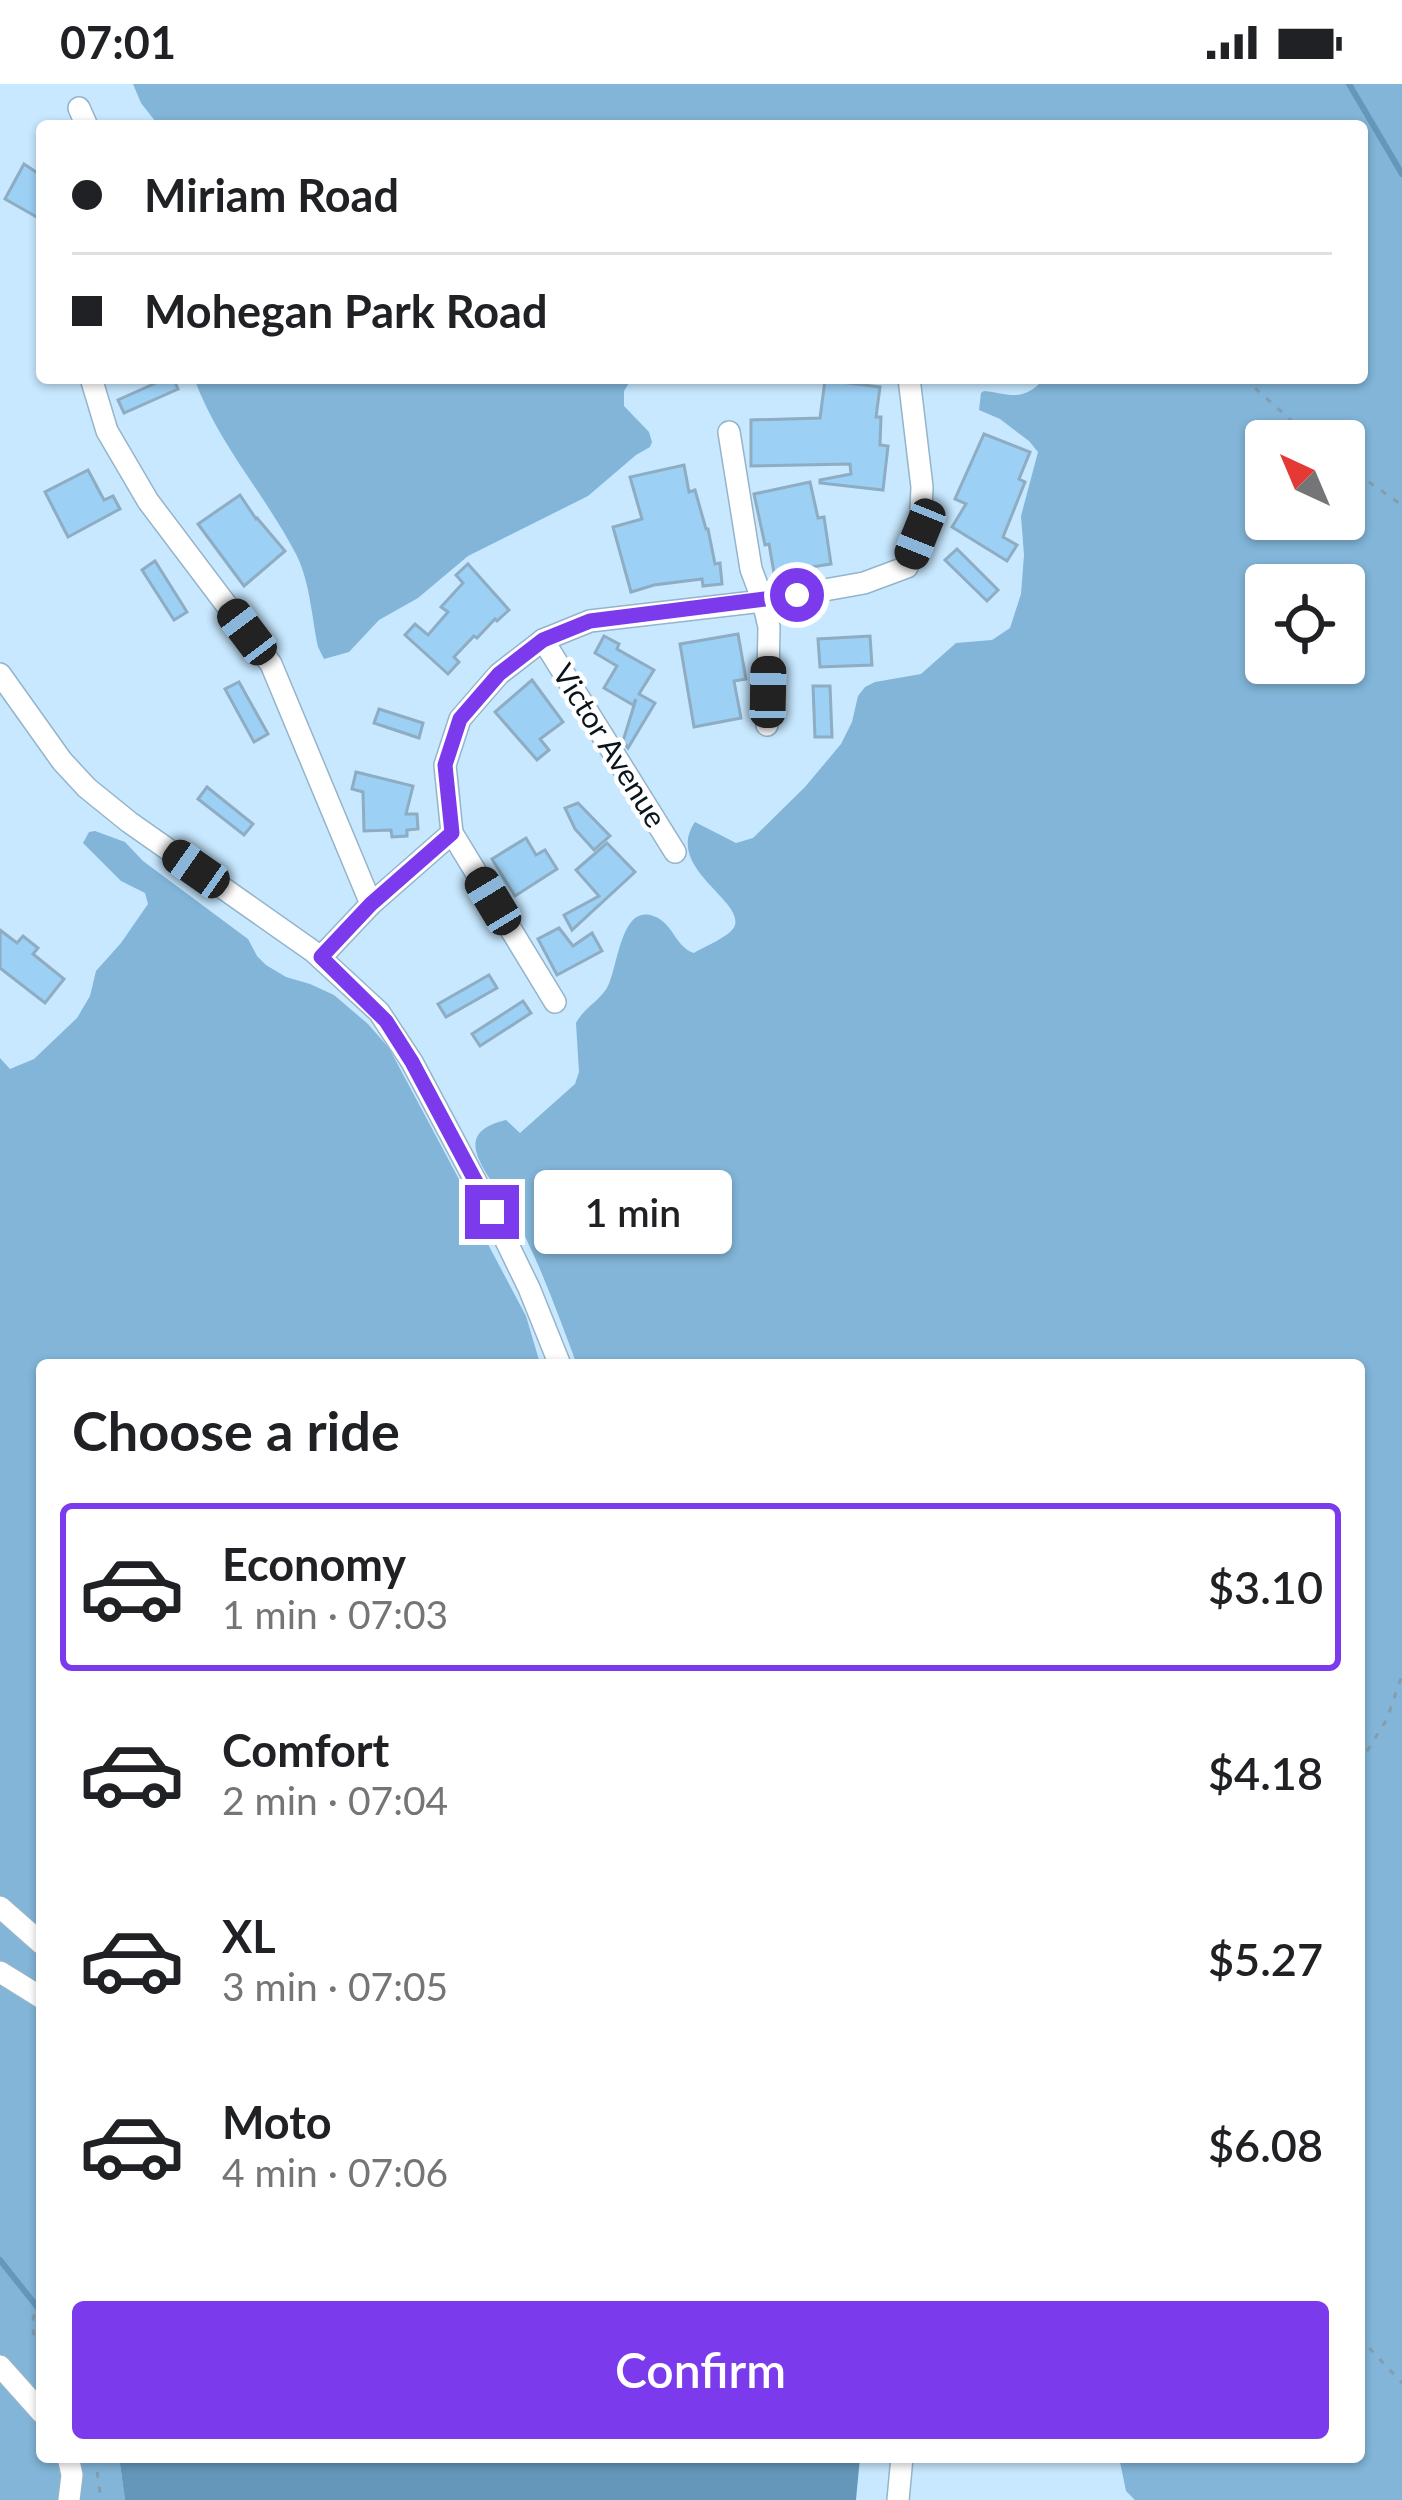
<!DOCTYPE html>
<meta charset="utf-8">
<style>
:root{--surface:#fff;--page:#f6f6f6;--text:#202124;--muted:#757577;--line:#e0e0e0;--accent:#7c3aed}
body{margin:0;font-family:Lato,sans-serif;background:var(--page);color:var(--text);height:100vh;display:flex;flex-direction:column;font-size:45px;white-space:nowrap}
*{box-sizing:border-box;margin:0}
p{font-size:39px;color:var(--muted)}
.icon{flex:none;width:66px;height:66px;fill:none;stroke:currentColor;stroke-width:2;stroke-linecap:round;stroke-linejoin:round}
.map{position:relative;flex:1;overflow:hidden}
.drawer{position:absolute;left:36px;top:1275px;width:1329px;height:1104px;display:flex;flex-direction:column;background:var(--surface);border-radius:12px;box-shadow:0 3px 9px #0004}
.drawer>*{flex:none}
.hud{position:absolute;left:36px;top:36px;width:1332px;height:264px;border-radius:12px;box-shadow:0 3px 9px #0004;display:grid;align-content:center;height:264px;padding:0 36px;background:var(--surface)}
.needle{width:78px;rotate:316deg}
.controls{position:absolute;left:1245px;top:336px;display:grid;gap:24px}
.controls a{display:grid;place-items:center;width:120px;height:120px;border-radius:12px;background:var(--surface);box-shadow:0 3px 9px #0004;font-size:60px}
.end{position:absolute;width:54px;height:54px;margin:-27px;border:15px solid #7c3aed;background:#fff;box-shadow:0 0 0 6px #fff}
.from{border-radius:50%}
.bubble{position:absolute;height:84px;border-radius:12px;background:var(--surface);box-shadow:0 3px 9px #0004;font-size:39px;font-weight:600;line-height:84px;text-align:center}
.car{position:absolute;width:36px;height:72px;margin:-36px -18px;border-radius:15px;box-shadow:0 0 9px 3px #0007;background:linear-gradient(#222 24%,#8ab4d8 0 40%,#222 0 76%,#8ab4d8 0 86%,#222 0)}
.hud b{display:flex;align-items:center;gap:42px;height:114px;font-size:45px}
.hud b+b{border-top:3px solid var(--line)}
.hud i{width:30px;height:30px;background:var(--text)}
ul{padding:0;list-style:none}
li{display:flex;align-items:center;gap:36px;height:168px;margin:0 24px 18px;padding:0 12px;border:6px solid transparent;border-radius:12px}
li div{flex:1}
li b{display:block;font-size:45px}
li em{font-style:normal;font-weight:600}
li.on{border-color:var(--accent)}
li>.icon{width:108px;height:108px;stroke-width:1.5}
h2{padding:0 36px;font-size:54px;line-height:144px}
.cta{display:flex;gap:24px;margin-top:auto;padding:24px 36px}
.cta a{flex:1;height:138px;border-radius:12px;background:var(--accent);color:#fff;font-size:48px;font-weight:600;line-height:138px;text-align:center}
.status{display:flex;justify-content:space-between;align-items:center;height:84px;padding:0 60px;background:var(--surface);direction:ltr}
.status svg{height:33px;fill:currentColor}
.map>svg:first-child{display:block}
</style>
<div class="status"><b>07:01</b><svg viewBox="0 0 49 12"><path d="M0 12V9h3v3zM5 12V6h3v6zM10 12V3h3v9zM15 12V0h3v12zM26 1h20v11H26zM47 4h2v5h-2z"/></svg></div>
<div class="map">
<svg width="1402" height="2416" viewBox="0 0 1402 2416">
<rect width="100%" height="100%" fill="#c7e8ff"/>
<g fill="#82b5d8" fill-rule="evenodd">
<path d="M133,0H1402V2416H1135L1126,2407L1119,2373H1359V1281H577C557,1228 538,1172 509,1123C499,1106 471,1075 476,1056C480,1043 495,1039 506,1036L520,1049L575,1000L579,988L576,939C584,924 599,917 607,904C618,886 620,820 653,832C673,838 675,863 694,869C703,863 732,852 735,841C742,815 664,783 695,738L736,759L753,754L805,703L841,660L852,638L858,612L865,603L875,598L921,590L956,559L992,556L1010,544L1021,510L1024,471L1021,432L1038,368L1029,357L1000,335L979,326L981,309L984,307C1006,309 1020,318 1039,300L1038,294H1362V42H159L141,19ZM1266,357H1344V435H1266ZM1344,501V579H1266V501Z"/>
<path d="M194,294H632L624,307V322L649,348L652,358L650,363L636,371L588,412L468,472L418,514L379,536L349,568L324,575L318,563C312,534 310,499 297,472C265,410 218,360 194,294Z"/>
<polygon points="95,747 125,758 143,777 248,855 257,872 266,881 286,893 310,900 334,911 368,940 389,964 461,1099 472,1130 526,1232 539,1276 538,1281 42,1281 42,2225 38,2229 37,2242 42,2247 42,2373 119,2373 125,2416 0,2416 0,974 10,985 34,975 77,934 90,912 96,887 121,859 148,820 145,809 121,797 83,759 89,748"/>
</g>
<polygon fill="#6497b9" points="119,2373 860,2373 856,2416 125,2416"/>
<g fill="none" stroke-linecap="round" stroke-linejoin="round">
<g stroke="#6497b9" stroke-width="6">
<polyline points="1349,0 1402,90"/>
<polyline points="0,2176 42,2229"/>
</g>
</g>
<g fill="#9cd0f4" stroke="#8eacc2" stroke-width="3">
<polygon points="24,80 42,92 42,136 5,115"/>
<polygon points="167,294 173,294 178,305 124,329 118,316"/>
<polygon points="825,296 880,303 876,333 881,333 880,361 888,362 883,406 820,399 820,396 851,390 850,380 751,382 751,336 820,334"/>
<polygon points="984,350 1030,368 1019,395 1025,398 1003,453 1017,461 1007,477 952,443 966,420 955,415"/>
<polygon points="684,381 689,408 695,406 706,445 708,445 715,480 720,479 722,500 703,502 702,495 654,501 631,508 613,443 642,435 630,393"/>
<polygon points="88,386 104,416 113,412 120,425 68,453 45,408"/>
<polygon points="810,398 818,434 824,433 831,480 774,489 769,460 765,461 754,410"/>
<polygon points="240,411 256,435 257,434 285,467 244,502 198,440"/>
<polygon points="957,465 998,506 987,517 945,476"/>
<polygon points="155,477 187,528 174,536 142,486"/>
<polygon points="468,480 509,526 497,537 495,535 477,554 474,552 454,573 459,578 448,590 405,551 415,540 428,551 448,528 441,523 463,499 456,491"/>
<polygon points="738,550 746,595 734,597 741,634 694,643 680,560"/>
<polygon points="604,552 619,560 617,565 654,586 639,610 655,619 628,664 623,657 636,615 633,621 604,604 617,582 595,569"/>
<polygon points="870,552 872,581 820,583 818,555"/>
<polygon points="532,596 563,638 540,655 549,666 537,676 495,628"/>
<polygon points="239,598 268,650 254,658 225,605"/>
<polygon points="813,602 830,602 832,653 815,653"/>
<polygon points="379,625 423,639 419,654 374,639"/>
<polygon points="356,688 413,702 406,730 417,730 418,745 407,746 407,752 392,753 391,746 364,747 363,708 352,705"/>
<polygon points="207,703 253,740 244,751 198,715"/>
<polygon points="578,719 610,752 594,766 575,745 565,724"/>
<polygon points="526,754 536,771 545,766 557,785 515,812 492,775"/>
<polygon points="607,759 635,788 572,846 564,831 599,812 576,786"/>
<polygon points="559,844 573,862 592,849 602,867 557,891 538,855"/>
<polygon points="0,846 17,859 23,852 38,864 33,870 64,895 45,919 0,884"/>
<polygon points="489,891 497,904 446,933 438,920"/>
<polygon points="523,917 531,929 480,962 472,950"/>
</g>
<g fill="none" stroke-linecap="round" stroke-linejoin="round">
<defs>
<g id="minor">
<polyline points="79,24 87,42"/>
<polyline points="91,294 107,347 148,417 271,580 371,820"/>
<polyline points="729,348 751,485 763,517 769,543 767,641"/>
<polyline points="543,556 675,768"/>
<polyline points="0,590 62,677 87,704 129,738 314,868 379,928 412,978 492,1128 529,1204 560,1281"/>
<polyline points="452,749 555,918"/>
<polyline points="321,873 371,820 452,749 445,681 460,635 499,590 543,556 590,537 763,517 864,499 907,483 920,450 922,403 909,294"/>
<polyline points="0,1823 42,1860"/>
<polyline points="0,1888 42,1914"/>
<polyline points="0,2282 42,2329"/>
<polyline points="68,2373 72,2391 69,2416"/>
<polyline points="898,2416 902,2373"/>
</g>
</defs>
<use href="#minor" stroke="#95b4ca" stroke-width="24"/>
<g stroke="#839daf" stroke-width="3" stroke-dasharray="6 9" stroke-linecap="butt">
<polyline points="1244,294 1314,357"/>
<polyline points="1344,381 1402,421"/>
<polyline points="1359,1680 1387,1635 1402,1591"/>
<path d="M42,2218C27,2235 32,2251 42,2269"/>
<polyline points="1359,2253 1402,2299"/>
<polyline points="95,2373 101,2416"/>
</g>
<use href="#minor" stroke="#fff" stroke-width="21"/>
</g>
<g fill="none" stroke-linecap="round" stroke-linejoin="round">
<polyline stroke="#7c3aed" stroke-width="15" points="492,1128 412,978 386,937 321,873 371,820 452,749 445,681 460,635 499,590 543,556 590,537 797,511"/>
</g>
<g text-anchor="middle" stroke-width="9" stroke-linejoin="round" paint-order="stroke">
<g font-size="30" fill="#09151d" stroke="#fff">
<text transform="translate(609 662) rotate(58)" y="10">Victor Avenue</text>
</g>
</g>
</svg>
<div class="controls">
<a><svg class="needle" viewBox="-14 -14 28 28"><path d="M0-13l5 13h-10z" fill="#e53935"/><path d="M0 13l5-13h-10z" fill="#757577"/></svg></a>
<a><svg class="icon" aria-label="locate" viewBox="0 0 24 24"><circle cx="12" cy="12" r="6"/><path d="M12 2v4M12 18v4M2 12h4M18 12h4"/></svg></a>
</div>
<i class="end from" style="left:797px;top:511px"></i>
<i class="end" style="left:492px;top:1128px"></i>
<div class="bubble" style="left:534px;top:1086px;width:198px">1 min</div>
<i class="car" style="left:920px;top:450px;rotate:202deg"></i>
<i class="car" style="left:247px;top:548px;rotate:323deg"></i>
<i class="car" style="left:768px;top:608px;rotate:1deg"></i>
<i class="car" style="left:196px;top:785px;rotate:305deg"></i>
<i class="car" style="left:493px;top:817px;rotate:329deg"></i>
<div class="hud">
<b><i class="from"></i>Miriam Road</b>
<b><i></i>Mohegan Park Road</b>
</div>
<section class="drawer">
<h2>Choose a ride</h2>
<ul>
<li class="on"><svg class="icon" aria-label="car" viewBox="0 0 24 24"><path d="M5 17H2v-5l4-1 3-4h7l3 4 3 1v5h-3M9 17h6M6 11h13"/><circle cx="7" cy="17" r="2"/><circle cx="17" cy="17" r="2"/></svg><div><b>Economy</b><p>1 min · 07:03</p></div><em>$3.10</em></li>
<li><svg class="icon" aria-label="car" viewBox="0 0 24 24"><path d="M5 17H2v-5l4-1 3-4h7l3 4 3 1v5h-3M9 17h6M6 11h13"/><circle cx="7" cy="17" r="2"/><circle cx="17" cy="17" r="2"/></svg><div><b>Comfort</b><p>2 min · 07:04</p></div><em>$4.18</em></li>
<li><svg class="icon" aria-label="car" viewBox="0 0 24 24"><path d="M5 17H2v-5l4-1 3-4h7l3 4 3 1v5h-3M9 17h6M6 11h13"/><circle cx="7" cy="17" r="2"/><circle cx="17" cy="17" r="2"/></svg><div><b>XL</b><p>3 min · 07:05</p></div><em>$5.27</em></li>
<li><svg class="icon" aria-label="car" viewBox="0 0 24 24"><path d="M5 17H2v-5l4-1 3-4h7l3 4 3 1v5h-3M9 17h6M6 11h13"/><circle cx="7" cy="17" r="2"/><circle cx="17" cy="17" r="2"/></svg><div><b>Moto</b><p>4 min · 07:06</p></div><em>$6.08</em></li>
</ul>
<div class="cta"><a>Confirm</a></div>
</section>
</div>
